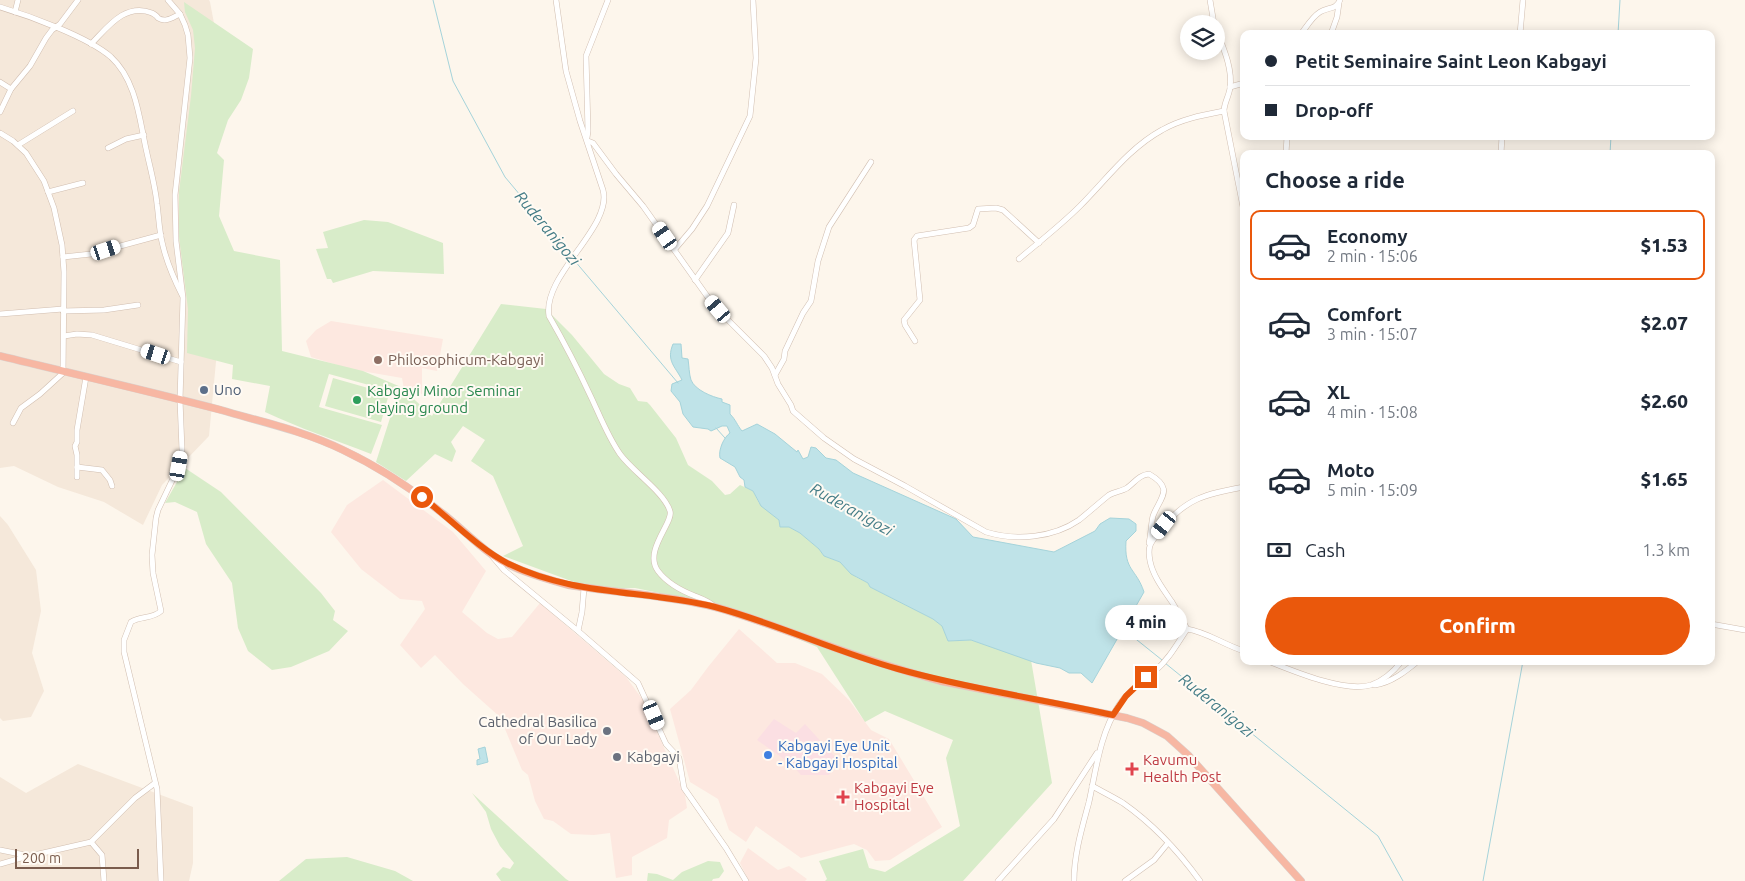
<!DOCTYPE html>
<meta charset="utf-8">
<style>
:root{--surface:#fff;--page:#f6f6f7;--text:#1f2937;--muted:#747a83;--line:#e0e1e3;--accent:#ea580c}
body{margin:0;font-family:Ubuntu,sans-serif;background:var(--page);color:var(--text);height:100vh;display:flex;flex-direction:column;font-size:19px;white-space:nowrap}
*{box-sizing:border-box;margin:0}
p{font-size:16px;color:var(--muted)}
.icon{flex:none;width:28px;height:28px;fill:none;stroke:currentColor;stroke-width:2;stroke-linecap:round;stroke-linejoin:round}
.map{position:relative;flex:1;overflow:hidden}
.drawer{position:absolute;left:1240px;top:150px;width:475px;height:515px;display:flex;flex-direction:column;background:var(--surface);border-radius:10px;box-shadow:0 2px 12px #0003}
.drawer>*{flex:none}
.hud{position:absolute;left:1240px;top:30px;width:475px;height:110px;border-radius:10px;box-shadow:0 2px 12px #0003;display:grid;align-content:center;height:110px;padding:0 25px;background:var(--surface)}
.buttons{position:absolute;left:1180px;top:15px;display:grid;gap:10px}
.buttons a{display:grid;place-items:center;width:45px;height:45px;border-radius:50%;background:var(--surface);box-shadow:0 2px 12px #0003;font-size:25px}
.scale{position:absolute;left:15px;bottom:12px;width:124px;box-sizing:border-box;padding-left:5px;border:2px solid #7a5c4d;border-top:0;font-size:14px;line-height:18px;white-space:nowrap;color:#7a5c4d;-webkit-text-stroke:4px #fffaf3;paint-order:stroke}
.end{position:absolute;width:22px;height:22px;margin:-11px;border:6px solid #ea580c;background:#fff;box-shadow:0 0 0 2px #fff}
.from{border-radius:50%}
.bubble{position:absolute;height:35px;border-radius:18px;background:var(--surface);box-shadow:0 2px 12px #0003;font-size:16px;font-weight:800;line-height:35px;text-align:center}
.car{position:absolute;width:15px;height:30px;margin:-15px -8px;border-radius:6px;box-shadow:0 0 4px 1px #0007;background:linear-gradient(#fff 24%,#345 0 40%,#fff 0 76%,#345 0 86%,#fff 0)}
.hud b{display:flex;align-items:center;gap:18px;height:48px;font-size:19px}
.hud b+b{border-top:1px solid var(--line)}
.hud i{width:12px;height:12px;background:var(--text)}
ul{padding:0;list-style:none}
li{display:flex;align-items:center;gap:15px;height:70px;margin:0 10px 8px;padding:0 15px;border:2px solid transparent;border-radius:10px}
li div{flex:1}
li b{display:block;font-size:19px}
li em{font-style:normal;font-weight:800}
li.active{border-color:var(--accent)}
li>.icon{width:45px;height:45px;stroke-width:1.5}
h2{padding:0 25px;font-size:22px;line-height:60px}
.pay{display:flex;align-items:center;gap:12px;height:55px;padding:0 25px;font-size:19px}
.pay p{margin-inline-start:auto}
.primary-button{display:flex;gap:10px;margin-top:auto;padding:10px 25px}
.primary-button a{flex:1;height:58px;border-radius:30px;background:var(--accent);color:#fff;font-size:20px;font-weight:800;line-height:58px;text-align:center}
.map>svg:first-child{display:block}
</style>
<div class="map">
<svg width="1745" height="881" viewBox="0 0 1745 881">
<rect width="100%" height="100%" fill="#fdf6ec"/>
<g fill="#f5e8da">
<polygon points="0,0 209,0 210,2 223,71 208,223 217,351 209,436 162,485 143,525 104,502 58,487 14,466 0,468"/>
<polygon points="0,516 8,525 36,570 41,611 32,653 44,691 31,717 3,721 0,718"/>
<polygon points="78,764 193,807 193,863 189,881 0,881 0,777 26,793"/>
</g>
<g fill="#fde8e0">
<polygon points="331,321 443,339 437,371 422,368 422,394 404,389 402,378 350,369 311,357 306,341 316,330"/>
<polygon points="383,480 453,532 486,571 462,612 487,633 498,639 512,637 540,603 626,677 643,700 685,795 687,808 669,820 667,838 632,857 632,875 616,878 610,833 594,835 571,834 553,821 544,819 535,801 528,775 522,770 500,717 463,684 435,655 421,668 400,645 425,609 422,601 400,599 361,569 331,532 347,505"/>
<polygon points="739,629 777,663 795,663 822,674 849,700 871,730 889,739 942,827 890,860 875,861 867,850 854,844 801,858 756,826 746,842 729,830 718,799 690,782 670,709 691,690 708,667"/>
<polygon points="748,848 778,870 789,866 807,879 805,881 749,881 740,863"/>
</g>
<polygon fill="#fbdfe3" points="774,719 796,733 805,724 838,760 829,775 801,775 791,764 757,740"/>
<g fill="#d8ecc9">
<path d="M184,2L253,49L249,78L241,100L228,120L217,153L224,160L219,216L234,251L280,260L282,351L363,371L401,387L432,416L501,304L546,309L572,335L604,374L619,384L630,388L638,401L647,402L650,405L676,438L688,465L712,481L725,495L730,494L740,485L753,491L759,503L779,520L780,527H789L800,533L819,549L824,556L840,562L856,577L868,583L870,587L933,619L942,626L948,641L971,640L1031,660L1052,783L963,881H825L827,879L819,861L863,849L869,868L885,872L960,826L946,758L953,740L885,711L865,722L817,647L718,605L635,588L593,589L503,556L523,546L493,476L471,461L485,440L463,426L451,442L456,451L452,462L435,454L406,481L376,462L398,393L329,374L319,407L382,425L371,454C335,440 299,428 265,412L270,386L232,379L233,365L187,353L188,309L179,237V192L191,96L195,48L193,30L185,12Z"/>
<polygon points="364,220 388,222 443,243 444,274 373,271 333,283 331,279 327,279 316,249 328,248 323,232"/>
<polygon points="333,378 389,394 381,422 325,406"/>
<polygon points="185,468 221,492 321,593 335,611 333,620 348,631 329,651 291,667 272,670 248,651 238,628 232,583 206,544 197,512 175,502 165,503"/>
<polygon points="472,793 566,879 569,881 501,881 496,874 503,867 510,869 514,863 500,846 491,829 486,812"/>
<polygon points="347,857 395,871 413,881 279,881 306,859"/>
<polygon points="708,861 720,862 724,871 719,878 713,879 712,881 647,881 648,873 657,874 673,880 682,872"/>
</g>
<g fill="#bfe3e8" stroke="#a5d3da">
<path d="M673,344H681L682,358L688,359C689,365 689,374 691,380C695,390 712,397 722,399V402L730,405V414C736,420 737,425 742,431L757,424L775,434L797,452L798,450L803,459L808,457L811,447L816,448L826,458L836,460L853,473L956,519L973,537L1054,552L1095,531L1100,524L1110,518L1129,519L1136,524V531L1126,541C1124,571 1136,568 1144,592L1092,683L1081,673H1069L1060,668L1036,663L971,640L948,641L942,626L933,619L870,587L868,583L851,574L840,562L824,556L819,549L800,533L789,527H780L779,520L761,506L753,491L745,487L744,480L740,477L735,467L720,458C718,450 724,437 730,433L727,426H722L711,431L708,429L693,427L683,414L680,402L671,391L672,384L682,380C675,366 666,361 673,344Z"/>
<polygon points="485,747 488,762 477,765 477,760 480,759 478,749"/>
</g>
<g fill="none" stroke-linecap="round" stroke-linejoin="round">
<g stroke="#a5d3da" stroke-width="1">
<polyline points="433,0 453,81 505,177 572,257"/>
<polyline points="1618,34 1620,0"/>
<polyline points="1610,154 1611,136"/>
<polyline points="574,260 678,383"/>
<polyline points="716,428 725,438"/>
<polyline points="1122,628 1162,660"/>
<polyline points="1165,663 1378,836 1403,881"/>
<polyline points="1483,881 1523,661"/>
</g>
<defs>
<g id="minor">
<path d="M556,0L566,71L580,121L603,190C613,227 542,275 549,316C564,342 578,369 591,397C600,416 608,437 620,454C633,472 664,492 670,511C674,522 643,551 658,571C667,583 682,591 695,596C703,599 709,601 715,607"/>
<polyline points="1210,0 1214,24"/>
<path d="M0,7C30,16 88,37 111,57C135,79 139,115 145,144C149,164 155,184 157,204C159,218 159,232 163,246C167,263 174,279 182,295"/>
<polyline points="15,12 18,0"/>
<path d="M1216,29C1223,47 1233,69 1230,88C1229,96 1224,103 1224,111L1244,212"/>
<path d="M1301,34C1307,26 1312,17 1320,12C1328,7 1336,10 1340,0"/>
<polyline points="1331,34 1337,17 1339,3"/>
<polyline points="1520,34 1523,0"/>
<path d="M91,44C107,28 125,2 152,13C154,14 157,16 158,18C166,23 173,17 180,14"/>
<polyline points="0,82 11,89"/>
<polyline points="1230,87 1244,83"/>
<polyline points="0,112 11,89 30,66 46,38 52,30 60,24 78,0"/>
<polyline points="0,133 13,141 26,153 44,181 54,208 62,245 64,272 63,373 40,394 21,408 13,423"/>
<polyline points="587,138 588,131 586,56 608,0"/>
<path d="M588,141L593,143L616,174L643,206L707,296L726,318L764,356L772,368L778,384L791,405L793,411L824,438L854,459L905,486L986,532C1016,541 1053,538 1079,520C1089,512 1099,503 1109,495C1115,492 1122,491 1127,488C1135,482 1139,475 1149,474C1175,489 1160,497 1153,516C1151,524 1151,535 1149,543"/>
<polyline points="18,145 73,111"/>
<polyline points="108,148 126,139 144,135"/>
<polyline points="1286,154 1287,136"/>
<polyline points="1501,154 1502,136"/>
<polyline points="48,192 83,183"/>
<polyline points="675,249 692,229 707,206 750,116 756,58 753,0"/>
<polyline points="63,257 91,254 161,235"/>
<path d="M1019,259C1039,242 1061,225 1080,206C1106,180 1129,148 1162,130C1181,119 1203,115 1224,111"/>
<polyline points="695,280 728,233 734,205"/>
<polyline points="63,311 104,310 138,305"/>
<polyline points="0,314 63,309"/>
<polyline points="64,336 77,334 92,335 181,362"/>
<polyline points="915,341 905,325 904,320 920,300 914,240 917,236 969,228 973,225 978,209 996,208 1003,210 1039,243"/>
<polyline points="775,375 784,359 785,351 803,313 811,301 818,261 829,227 871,162"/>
<polyline points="77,467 102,470 110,480 112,486"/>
<polyline points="77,477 77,455 75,446 77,442 77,430 86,377"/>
<path d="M1244,487C1206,494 1185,498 1161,530C1151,542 1147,545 1150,561C1153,576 1163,589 1172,602C1177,610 1182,620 1187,629C1207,632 1224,645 1244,651"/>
<polyline points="492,556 504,570 578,631"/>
<polyline points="584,588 582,612 578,631 638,683 666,744 679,758 684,788 726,848 746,881"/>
<polyline points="1711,624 1745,630"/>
<path d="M1268,661C1293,671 1345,693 1371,685C1383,681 1394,671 1402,661"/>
<path d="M1375,685C1391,683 1406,671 1418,661"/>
<path d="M1092,786C1103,792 1113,797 1123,803C1153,824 1179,852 1200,881"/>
<polyline points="91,842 102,855 104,881"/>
<polyline points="0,850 30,856 91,842 135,798 155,783"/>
<polyline points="0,864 28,856"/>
<path d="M161,881L157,789L124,652V640L131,622C140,616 153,619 161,611L153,573L152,555L156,518L158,510L179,466L182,450L180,400L183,298L176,241L175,195L190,58L188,35L185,25L180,14L168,0"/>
<polyline points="998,881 1054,819 1097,753"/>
<path d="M1074,881C1074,854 1082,828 1089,802C1096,770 1100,733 1119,705C1129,690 1142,682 1155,671C1169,659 1177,644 1187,629"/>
<polyline points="1125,881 1154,860 1168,843"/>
</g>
<path id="highway" d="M0,356C74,374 148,391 221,410C262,422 304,431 343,450C379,467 411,488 442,513C459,526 474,542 491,554C513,570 543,578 568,585C617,593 667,595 715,607C752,617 788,632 824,644C862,658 901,670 940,681L1127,718L1143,723L1167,736L1188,755L1301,881"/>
</defs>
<use href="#minor" stroke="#d1beb0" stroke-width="6"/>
<use href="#highway" stroke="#dad1cd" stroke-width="8"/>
<use href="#minor" stroke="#fff" stroke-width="5"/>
<use href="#highway" stroke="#f7b7a3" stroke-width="7"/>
</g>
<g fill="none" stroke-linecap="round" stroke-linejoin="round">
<path stroke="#ea580c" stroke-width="6" d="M422,497C448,517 480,550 509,564C574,596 646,590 715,607C778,624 836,652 898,669C969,689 1042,699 1113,715L1126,696L1146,677"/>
</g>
<circle fill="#8d6e63" stroke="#fffaf3" stroke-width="2" cx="378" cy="360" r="5"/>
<circle fill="#5c6f8a" stroke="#fffaf3" stroke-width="2" cx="204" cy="390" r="5"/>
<circle fill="#2e9e5b" stroke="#fffaf3" stroke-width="2" cx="357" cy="400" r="5"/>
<g fill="#6b7280" stroke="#fffaf3" stroke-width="2">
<circle cx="607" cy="731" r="5"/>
<circle cx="617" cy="757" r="5"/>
</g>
<circle fill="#3f7fe0" stroke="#fffaf3" stroke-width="2" cx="768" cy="755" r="5"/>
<g fill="#e0444e" stroke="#fffaf3" stroke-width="2">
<path d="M1129.5 761.5h5v5h5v5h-5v5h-5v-5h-5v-5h5z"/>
<path d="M840.5 789.5h5v5h5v5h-5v5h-5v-5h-5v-5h5z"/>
</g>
<g text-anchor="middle" stroke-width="4" stroke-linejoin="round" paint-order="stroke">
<g font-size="15" fill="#785e54" stroke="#fffaf3" text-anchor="start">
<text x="388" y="365">Philosophicum-Kabgayi</text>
</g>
<g font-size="15" fill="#4e5e75" stroke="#fffaf3" text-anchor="start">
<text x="214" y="395">Uno</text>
</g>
<g font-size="15" fill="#27864d" stroke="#fffaf3" text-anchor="start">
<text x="367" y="396">Kabgayi Minor Seminar<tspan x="367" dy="17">playing ground</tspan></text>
</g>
<g font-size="15" fill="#5b616d" stroke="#fffaf3" text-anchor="end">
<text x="597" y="727">Cathedral Basilica<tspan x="597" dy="17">of Our Lady</tspan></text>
<text x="627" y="762" text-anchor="start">Kabgayi</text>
</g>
<g font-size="15" fill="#366cbe" stroke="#fffaf3" text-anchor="start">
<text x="778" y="751">Kabgayi Eye Unit<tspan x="778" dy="17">- Kabgayi Hospital</tspan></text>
</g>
<g font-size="15" fill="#be3a42" stroke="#fffaf3" text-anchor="start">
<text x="1143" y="765">Kavumu<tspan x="1143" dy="17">Health Post</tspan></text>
<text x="854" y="793">Kabgayi Eye<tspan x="854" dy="17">Hospital</tspan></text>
</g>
<g font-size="16" font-style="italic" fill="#437c86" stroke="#fffaf3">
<text transform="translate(548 228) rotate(50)" y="6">Ruderanigozi</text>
<text transform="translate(852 509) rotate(29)" y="6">Ruderanigozi</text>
<text transform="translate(1217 705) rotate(39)" y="6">Ruderanigozi</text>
</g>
</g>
</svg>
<div class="buttons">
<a><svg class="icon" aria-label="layers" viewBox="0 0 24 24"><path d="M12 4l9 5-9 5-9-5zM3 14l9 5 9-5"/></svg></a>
</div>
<div class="scale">200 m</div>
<i class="end from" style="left:422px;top:497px"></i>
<i class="end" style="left:1146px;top:677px"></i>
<div class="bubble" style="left:1105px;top:605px;width:82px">4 min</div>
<i class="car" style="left:665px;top:236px;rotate:325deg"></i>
<i class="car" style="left:106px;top:250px;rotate:72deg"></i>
<i class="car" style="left:718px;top:309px;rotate:320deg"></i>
<i class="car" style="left:156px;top:354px;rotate:288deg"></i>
<i class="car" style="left:179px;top:466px;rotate:10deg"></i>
<i class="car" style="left:1164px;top:525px;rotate:217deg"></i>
<i class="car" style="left:654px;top:715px;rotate:157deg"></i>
<div class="hud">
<b><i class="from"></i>Petit Seminaire Saint Leon Kabgayi</b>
<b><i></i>Drop-off</b>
</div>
<section class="drawer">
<h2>Choose a ride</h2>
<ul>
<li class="active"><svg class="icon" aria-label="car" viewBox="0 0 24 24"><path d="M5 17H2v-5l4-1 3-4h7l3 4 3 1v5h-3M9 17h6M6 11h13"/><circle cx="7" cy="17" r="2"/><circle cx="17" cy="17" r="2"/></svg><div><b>Economy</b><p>2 min · 15:06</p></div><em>$1.53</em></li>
<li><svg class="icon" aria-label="car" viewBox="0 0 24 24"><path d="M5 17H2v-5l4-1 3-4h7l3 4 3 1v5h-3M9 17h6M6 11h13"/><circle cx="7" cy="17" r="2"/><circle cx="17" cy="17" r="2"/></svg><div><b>Comfort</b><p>3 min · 15:07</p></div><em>$2.07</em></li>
<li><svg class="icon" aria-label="car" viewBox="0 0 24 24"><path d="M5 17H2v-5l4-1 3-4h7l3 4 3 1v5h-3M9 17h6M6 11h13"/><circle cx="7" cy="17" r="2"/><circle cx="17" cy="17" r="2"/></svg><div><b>XL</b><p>4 min · 15:08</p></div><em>$2.60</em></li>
<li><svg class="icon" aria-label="car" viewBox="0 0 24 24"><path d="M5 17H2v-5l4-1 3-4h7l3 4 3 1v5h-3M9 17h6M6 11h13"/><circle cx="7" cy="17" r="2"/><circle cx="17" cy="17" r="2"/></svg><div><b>Moto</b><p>5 min · 15:09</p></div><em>$1.65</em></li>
</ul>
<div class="pay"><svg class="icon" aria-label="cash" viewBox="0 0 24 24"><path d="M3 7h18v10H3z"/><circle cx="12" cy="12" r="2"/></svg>Cash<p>1.3 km</p></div>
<div class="primary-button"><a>Confirm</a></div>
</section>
</div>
